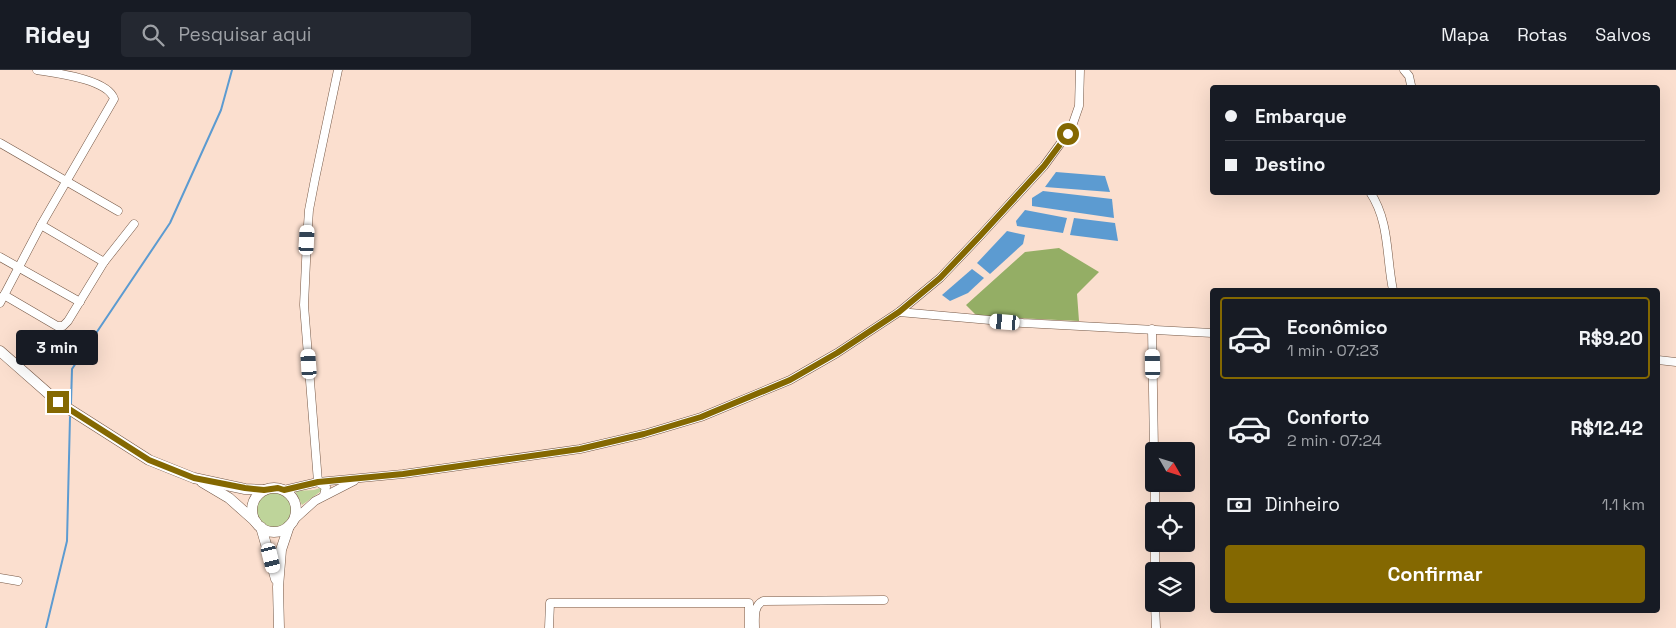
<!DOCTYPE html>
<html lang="pt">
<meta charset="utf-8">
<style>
:root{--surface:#171b24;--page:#242831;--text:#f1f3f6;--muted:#9ea1a6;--line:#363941;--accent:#846801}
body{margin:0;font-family:"Space Grotesk",sans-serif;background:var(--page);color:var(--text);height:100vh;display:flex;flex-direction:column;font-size:19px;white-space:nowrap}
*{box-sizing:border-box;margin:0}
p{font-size:16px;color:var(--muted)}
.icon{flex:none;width:28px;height:28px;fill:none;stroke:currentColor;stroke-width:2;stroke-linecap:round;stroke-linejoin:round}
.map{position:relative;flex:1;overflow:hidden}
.panel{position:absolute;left:1210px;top:218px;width:450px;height:325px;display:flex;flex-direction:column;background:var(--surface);border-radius:5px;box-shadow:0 5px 20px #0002}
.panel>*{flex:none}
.banner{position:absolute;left:1210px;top:15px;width:450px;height:110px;border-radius:5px;box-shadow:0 5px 20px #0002;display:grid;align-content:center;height:110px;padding:0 15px;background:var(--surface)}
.needle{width:32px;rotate:129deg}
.tools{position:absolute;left:1145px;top:372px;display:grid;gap:10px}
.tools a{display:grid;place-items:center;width:50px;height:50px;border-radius:5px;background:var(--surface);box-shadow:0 5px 20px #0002;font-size:25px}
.end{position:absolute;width:22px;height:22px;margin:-11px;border:6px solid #846801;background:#fff;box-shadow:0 0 0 2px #fff}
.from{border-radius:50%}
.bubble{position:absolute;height:35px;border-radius:5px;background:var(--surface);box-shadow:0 5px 20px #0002;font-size:16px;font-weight:600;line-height:35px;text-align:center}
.car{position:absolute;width:15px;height:30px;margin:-15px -8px;border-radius:6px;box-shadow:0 0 4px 1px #0007;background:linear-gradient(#fff 24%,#345 0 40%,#fff 0 76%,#345 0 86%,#fff 0)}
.banner b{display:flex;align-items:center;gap:18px;height:48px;font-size:19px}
.banner b+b{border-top:1px solid var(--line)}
.banner i{width:12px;height:12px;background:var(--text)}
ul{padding:9px 0 0;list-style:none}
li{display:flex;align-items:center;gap:15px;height:82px;margin:0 10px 8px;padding:0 5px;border:2px solid transparent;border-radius:5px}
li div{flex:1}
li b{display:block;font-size:19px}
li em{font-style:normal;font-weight:600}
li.on{border-color:var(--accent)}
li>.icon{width:45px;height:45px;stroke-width:1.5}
.pay{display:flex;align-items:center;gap:12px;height:55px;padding:0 15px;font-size:19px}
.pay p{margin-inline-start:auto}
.button{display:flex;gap:10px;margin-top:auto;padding:10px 15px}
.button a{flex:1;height:58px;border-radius:5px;background:var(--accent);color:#fff;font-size:20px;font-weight:600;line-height:58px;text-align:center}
header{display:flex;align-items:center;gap:30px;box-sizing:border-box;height:70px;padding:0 25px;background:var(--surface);border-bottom:1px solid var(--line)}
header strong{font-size:24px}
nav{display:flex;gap:28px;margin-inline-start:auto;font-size:18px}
.search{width:350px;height:45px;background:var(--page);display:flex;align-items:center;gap:12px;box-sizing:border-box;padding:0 18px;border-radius:5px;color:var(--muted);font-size:19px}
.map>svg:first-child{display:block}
</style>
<header>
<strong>Ridey</strong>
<div class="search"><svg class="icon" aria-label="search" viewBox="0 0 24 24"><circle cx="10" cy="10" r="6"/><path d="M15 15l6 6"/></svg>Pesquisar aqui</div>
<nav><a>Mapa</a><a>Rotas</a><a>Salvos</a></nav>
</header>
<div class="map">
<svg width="1676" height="558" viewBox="0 0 1676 558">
<rect width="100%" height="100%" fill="#fbdfcf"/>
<g fill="#bed49a">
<polygon points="323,417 324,419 302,435 295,421 314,420"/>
<circle cx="275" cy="440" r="18"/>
</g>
<polygon fill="#94ae65" points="1059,178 1099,202 1077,224 1079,251 977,246 966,235 1025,182"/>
<g fill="#5c9bd1">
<polygon points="1056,102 1105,106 1110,122 1045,117"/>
<polygon points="1043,121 1112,129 1114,148 1032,136 1032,128"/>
<polygon points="1025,140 1067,148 1063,163 1017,156 1016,151"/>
<polygon points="1074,148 1115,153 1118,171 1070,165"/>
<polygon points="1007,161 1025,165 1023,174 990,204 977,193"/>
<polygon points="972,199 984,208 968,223 950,231 942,225"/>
</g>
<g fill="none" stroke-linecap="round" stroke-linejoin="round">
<g stroke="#5c9bd1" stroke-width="2">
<polyline points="71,334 72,299 170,153 221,40 232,0"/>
<polyline points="46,558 67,471 70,347"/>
</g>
<defs>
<g id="minor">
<polyline points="1404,0 1409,6 1411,15"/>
<polyline points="0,73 118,141"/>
<path d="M1370,122C1390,152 1386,187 1393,220"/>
<polyline points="41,155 104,192"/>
<polyline points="0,187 80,232"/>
<polyline points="4,225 57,256 63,256 68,251 104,192 134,154"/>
<path d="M0,233L41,155L114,29C108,9 55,3 37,0"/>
<polyline points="899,242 1023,253 1212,263"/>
<polyline points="1152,259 1154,381"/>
<polyline points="1658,290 1676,292"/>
<polyline points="1155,414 1155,441"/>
<polyline points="284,420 318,412 403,404 580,379 644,364 701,347 790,310 837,283 899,242 940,208 980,166 1044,96 1071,59 1079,36 1080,0"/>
<polyline points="324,425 326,417 318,412 304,235 307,170 309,140 315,109 338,0"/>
<polyline points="294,450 315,431 354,411"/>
<polyline points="1155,501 1155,474"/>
<polyline points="0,508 18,511"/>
<polyline points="1155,534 1156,558"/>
<polyline points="549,558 550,533 749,533 749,558"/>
<path d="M755,558C755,548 753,536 763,531L884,530"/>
</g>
<g id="major">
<polyline points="0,281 58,332 149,390 194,408 245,419 264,420"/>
<polyline points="202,412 229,428 256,452"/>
<circle cx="274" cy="440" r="22"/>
<polyline points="261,457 276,509"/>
<polyline points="279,558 278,517 281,480 289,456"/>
</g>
</defs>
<use href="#minor" stroke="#755846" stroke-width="9"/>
<use href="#major" stroke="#755846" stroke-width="11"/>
<use href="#minor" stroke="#fff" stroke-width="8"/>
<use href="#major" stroke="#fff" stroke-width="10"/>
</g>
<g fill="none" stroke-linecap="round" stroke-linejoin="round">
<polyline stroke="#846801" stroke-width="6" points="58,332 149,390 194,408 245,418 264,420 278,418 284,420 318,412 403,404 580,379 644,364 701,347 790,310 837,283 899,242 940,208 980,166 1044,96 1068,64"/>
</g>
</svg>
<div class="tools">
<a><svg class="needle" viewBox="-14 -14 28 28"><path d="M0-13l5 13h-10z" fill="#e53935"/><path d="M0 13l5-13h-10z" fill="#9ea1a6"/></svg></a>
<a><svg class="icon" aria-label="locate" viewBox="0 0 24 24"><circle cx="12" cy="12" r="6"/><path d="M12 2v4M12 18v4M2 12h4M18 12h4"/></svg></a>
<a><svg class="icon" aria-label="layers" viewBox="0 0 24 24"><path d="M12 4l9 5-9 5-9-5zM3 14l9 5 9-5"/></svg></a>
</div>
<i class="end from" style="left:1068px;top:64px"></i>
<i class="end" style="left:58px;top:332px"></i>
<div class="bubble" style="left:16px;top:260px;width:82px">3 min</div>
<i class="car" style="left:307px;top:170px;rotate:3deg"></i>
<i class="car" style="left:1005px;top:252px;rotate:275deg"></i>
<i class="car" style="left:309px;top:294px;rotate:356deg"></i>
<i class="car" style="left:1153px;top:294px;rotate:359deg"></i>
<i class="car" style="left:271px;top:488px;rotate:166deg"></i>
<div class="banner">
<b><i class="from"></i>Embarque</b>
<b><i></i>Destino</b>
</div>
<section class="panel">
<ul>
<li class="on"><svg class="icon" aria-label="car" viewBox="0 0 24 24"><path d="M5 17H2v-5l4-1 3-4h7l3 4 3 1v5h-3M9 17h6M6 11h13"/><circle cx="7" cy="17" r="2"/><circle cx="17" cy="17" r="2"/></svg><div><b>Econômico</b><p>1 min · 07:23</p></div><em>R$9.20</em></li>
<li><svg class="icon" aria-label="car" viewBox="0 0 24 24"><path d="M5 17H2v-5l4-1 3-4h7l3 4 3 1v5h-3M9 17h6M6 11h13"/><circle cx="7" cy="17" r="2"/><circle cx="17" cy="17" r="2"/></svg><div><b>Conforto</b><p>2 min · 07:24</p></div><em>R$12.42</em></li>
</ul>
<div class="pay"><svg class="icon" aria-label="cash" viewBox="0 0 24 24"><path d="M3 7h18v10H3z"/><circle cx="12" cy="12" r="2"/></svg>Dinheiro<p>1.1 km</p></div>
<div class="button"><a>Confirmar</a></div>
</section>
</div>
